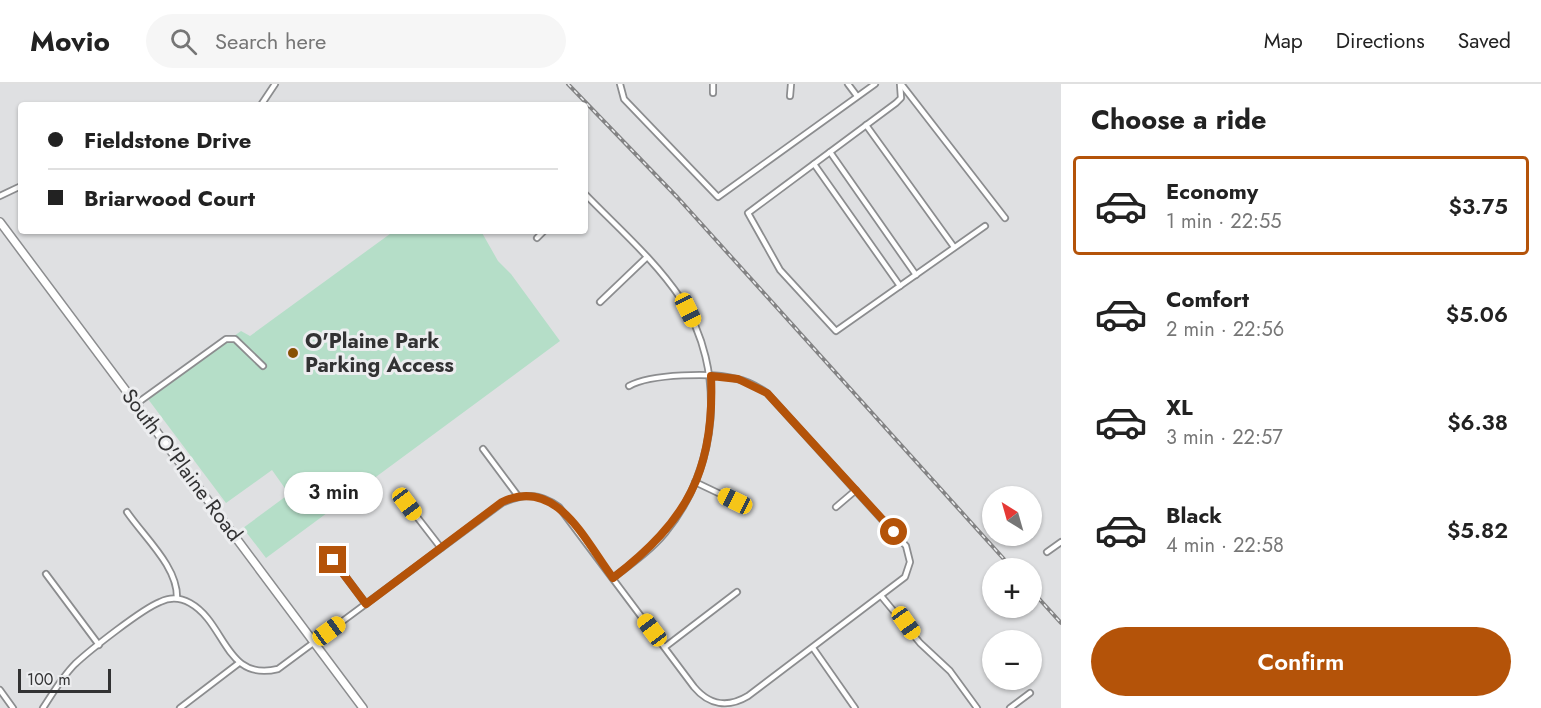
<!DOCTYPE html>
<meta charset="utf-8">
<style>
:root{--surface:#fff;--page:#f6f6f6;--text:#222;--muted:#767676;--line:#e0e0e0;--accent:#b45309}
body{margin:0;font-family:Jost,sans-serif;background:var(--page);color:var(--text);height:100vh;display:flex;flex-direction:column;font-size:22px;white-space:nowrap}
*{box-sizing:border-box;margin:0}
p{font-size:20px;color:var(--muted)}
.icon{flex:none;width:33px;height:33px;fill:none;stroke:currentColor;stroke-width:2;stroke-linecap:round;stroke-linejoin:round}
.map{position:relative;flex:1;overflow:hidden}
.details{display:flex;flex-direction:column;background:var(--surface);width:480px}
.details>*{flex:none}
.banner{position:absolute;left:18px;top:18px;width:570px;height:132px;border-radius:6px;box-shadow:0 2px 4px #0004;display:grid;align-content:center;height:132px;padding:0 30px;background:var(--surface)}
.needle{width:39px;rotate:323deg}
.fabs{position:absolute;left:982px;top:402px;display:grid;gap:12px}
.fabs a{display:grid;place-items:center;width:60px;height:60px;border-radius:50%;background:var(--surface);box-shadow:0 2px 4px #0004;font-size:30px}
.scale{position:absolute;left:18px;bottom:15px;width:93px;box-sizing:border-box;padding-left:6px;border:3px solid #323233;border-top:0;font-size:16px;line-height:21px;white-space:nowrap;color:#323233;-webkit-text-stroke:4px #ecedef;paint-order:stroke}
.end{position:absolute;width:27px;height:27px;margin:-14px;border:8px solid #b45309;background:#fff;box-shadow:0 0 0 3px #fff}
.from{border-radius:50%}
.bubble{position:absolute;height:42px;border-radius:21px;background:var(--surface);box-shadow:0 2px 4px #0004;font-size:20px;font-weight:600;line-height:42px;text-align:center}
.car{position:absolute;width:18px;height:36px;margin:-18px -9px;border-radius:8px;box-shadow:0 0 4px 2px #0007;background:linear-gradient(#f5c518 24%,#345 0 40%,#f5c518 0 76%,#345 0 86%,#f5c518 0)}
.banner b{display:flex;align-items:center;gap:21px;height:57px;font-size:22px}
.banner b+b{border-top:2px solid var(--line)}
.banner i{width:15px;height:15px;background:var(--text)}
ul{padding:0;list-style:none}
li{display:flex;align-items:center;gap:18px;height:99px;margin:0 12px 9px;padding:0 18px;border:3px solid transparent;border-radius:6px}
li div{flex:1}
li b{display:block;font-size:22px}
li em{font-style:normal;font-weight:600}
li.active{border-color:var(--accent)}
li>.icon{width:54px;height:54px;stroke-width:1.5}
h2{padding:0 30px;font-size:27px;line-height:72px}
.cta{display:flex;gap:12px;margin-top:auto;padding:12px 30px}
.cta a{flex:1;height:69px;border-radius:36px;background:var(--accent);color:#fff;font-size:24px;font-weight:600;line-height:69px;text-align:center}
header{display:flex;align-items:center;gap:36px;box-sizing:border-box;height:84px;padding:0 30px;background:var(--surface);border-bottom:2px solid var(--line)}
header strong{font-size:28px}
nav{display:flex;gap:33px;margin-inline-start:auto;font-size:21px}
.search{width:420px;height:54px;background:var(--page);display:flex;align-items:center;gap:15px;box-sizing:border-box;padding:0 21px;border-radius:33px;color:var(--muted);font-size:22px}
main{display:flex;flex:1;min-height:0}
.map>svg:first-child{display:block}
</style>
<header>
<strong>Movio</strong>
<div class="search"><svg class="icon" aria-label="search" viewBox="0 0 24 24"><circle cx="10" cy="10" r="6"/><path d="M15 15l6 6"/></svg>Search here</div>
<nav><a>Map</a><a>Directions</a><a>Saved</a></nav>
</header>
<main>
<div class="map">
<svg width="1061" height="624" viewBox="0 0 1061 624">
<rect width="100%" height="100%" fill="#dfe0e2"/>
<polygon fill="#b5dec8" points="394,147 481,147 498,177 511,190 560,257 266,474 243,444 289,410 272,386 226,419 148,315 241,247 250,252"/>
<g fill="none" stroke-linecap="round" stroke-linejoin="round">
<defs>
<g id="minor">
<polyline points="620,0 624,15 718,113 875,0"/>
<polyline points="848,0 857,12"/>
<polyline points="900,0 901,14 896,19 748,129 780,186 836,247 985,142"/>
<polyline points="902,1 1005,134"/>
<polyline points="713,9 713,0"/>
<polyline points="790,12 791,0"/>
<polyline points="261,21 275,0"/>
<polyline points="866,41 954,163"/>
<polyline points="830,68 916,191"/>
<polyline points="814,80 900,202"/>
<path d="M585,110C617,143 655,176 681,215C727,287 719,383 665,449C650,467 631,480 613,494"/>
<polyline points="0,112 21,102"/>
<polyline points="537,154 544,147"/>
<polyline points="600,218 646,174"/>
<polyline points="136,320 226,255 235,255 263,282"/>
<polyline points="483,365 518,412"/>
<polyline points="695,398 735,417"/>
<polyline points="407,420 441,464"/>
<polyline points="836,423 856,406"/>
<path d="M127,428C144,453 178,483 177,514"/>
<polyline points="1047,468 1061,458"/>
<polyline points="333,476 366,520"/>
<polyline points="46,490 99,561"/>
<polyline points="882,513 920,559 950,587 977,624"/>
<polyline points="665,563 737,508"/>
<polyline points="813,564 855,624"/>
<polyline points="0,606 13,624"/>
<path d="M43,624C53,609 62,593 75,580C90,566 142,525 160,518C170,513 181,514 190,519C226,539 225,598 278,585L502,419C523,409 540,409 559,423L694,603C709,621 728,624 748,612L905,493L910,478L906,462L767,309C758,303 748,297 737,295C714,288 650,290 629,302"/>
<polyline points="180,624 239,579"/>
<polyline points="1010,624 1030,609"/>
</g>
<polyline id="secondary" points="0,138 363,624"/>
</defs>
<use href="#minor" stroke="#8c8d8f" stroke-width="8"/>
<use href="#secondary" stroke="#8c8d8f" stroke-width="10"/>
<use href="#minor" stroke="#fff" stroke-width="4.5"/>
<use href="#secondary" stroke="#fff" stroke-width="7"/>
<defs>
<g id="rail">
<polyline points="568,0 678,114 1012,484"/>
<polyline points="1032,507 1061,539"/>
</g>
</defs>
<use href="#rail" stroke="#838384" stroke-width="4"/>
<use href="#rail" stroke="#ecedef" stroke-width="1.5" stroke-dasharray="4.5" stroke-linecap="butt"/>
</g>
<g fill="none" stroke-linecap="round" stroke-linejoin="round">
<path stroke="#b45309" stroke-width="8" d="M333,476L366,520L502,418C557,392 585,457 613,494C687,437 715,387 711,292L738,295L767,309L894,448"/>
</g>
<circle fill="#895104" stroke="#ecedef" stroke-width="2" cx="293" cy="269" r="6"/>
<g text-anchor="middle" stroke-width="6" stroke-linejoin="round" paint-order="stroke">
<g font-size="21" font-weight="bold" fill="#323233" stroke="#ecedef" text-anchor="start">
<text x="305" y="264">O'Plaine Park<tspan x="305" dy="24">Parking Access</tspan></text>
</g>
<g font-size="21" fill="#323233" stroke="#ecedef">
<text transform="translate(182 381) rotate(53)" y="7">South O'Plaine Road</text>
</g>
</g>
</svg>
<div class="fabs">
<a><svg class="needle" viewBox="-14 -14 28 28"><path d="M0-13l5 13h-10z" fill="#e53935"/><path d="M0 13l5-13h-10z" fill="#767676"/></svg></a>
<a>+</a>
<a>−</a>
</div>
<div class="scale">100 m</div>
<i class="end from" style="left:894px;top:448px"></i>
<i class="end" style="left:333px;top:476px"></i>
<div class="bubble" style="left:284px;top:388px;width:99px">3 min</div>
<i class="car" style="left:688px;top:226px;rotate:154deg"></i>
<i class="car" style="left:735px;top:417px;rotate:296deg"></i>
<i class="car" style="left:407px;top:420px;rotate:143deg"></i>
<i class="car" style="left:906px;top:539px;rotate:145deg"></i>
<i class="car" style="left:652px;top:546px;rotate:323deg"></i>
<i class="car" style="left:329px;top:547px;rotate:54deg"></i>
<div class="banner">
<b><i class="from"></i>Fieldstone Drive</b>
<b><i></i>Briarwood Court</b>
</div>
</div>
<section class="details">
<h2>Choose a ride</h2>
<ul>
<li class="active"><svg class="icon" aria-label="car" viewBox="0 0 24 24"><path d="M5 17H2v-5l4-1 3-4h7l3 4 3 1v5h-3M9 17h6M6 11h13"/><circle cx="7" cy="17" r="2"/><circle cx="17" cy="17" r="2"/></svg><div><b>Economy</b><p>1 min · 22:55</p></div><em>$3.75</em></li>
<li><svg class="icon" aria-label="car" viewBox="0 0 24 24"><path d="M5 17H2v-5l4-1 3-4h7l3 4 3 1v5h-3M9 17h6M6 11h13"/><circle cx="7" cy="17" r="2"/><circle cx="17" cy="17" r="2"/></svg><div><b>Comfort</b><p>2 min · 22:56</p></div><em>$5.06</em></li>
<li><svg class="icon" aria-label="car" viewBox="0 0 24 24"><path d="M5 17H2v-5l4-1 3-4h7l3 4 3 1v5h-3M9 17h6M6 11h13"/><circle cx="7" cy="17" r="2"/><circle cx="17" cy="17" r="2"/></svg><div><b>XL</b><p>3 min · 22:57</p></div><em>$6.38</em></li>
<li><svg class="icon" aria-label="car" viewBox="0 0 24 24"><path d="M5 17H2v-5l4-1 3-4h7l3 4 3 1v5h-3M9 17h6M6 11h13"/><circle cx="7" cy="17" r="2"/><circle cx="17" cy="17" r="2"/></svg><div><b>Black</b><p>4 min · 22:58</p></div><em>$5.82</em></li>
</ul>
<div class="cta"><a>Confirm</a></div>
</section>
</main>
